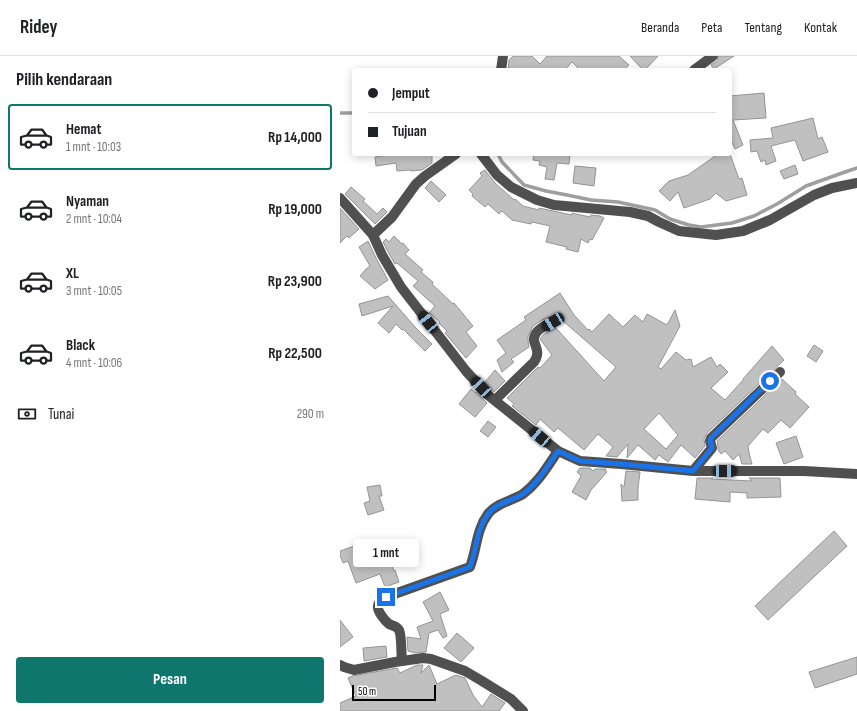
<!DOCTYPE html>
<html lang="id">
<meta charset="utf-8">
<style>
:root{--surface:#fff;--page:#f6f6f6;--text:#202124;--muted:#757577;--line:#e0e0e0;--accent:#0f766e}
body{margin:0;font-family:"Sofia Sans Condensed",sans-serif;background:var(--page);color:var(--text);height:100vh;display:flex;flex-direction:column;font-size:15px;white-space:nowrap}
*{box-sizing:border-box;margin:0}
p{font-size:13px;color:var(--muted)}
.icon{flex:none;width:22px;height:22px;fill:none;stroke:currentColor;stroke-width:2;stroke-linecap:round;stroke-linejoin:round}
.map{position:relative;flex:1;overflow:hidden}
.side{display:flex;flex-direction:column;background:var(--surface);width:340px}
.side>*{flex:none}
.hud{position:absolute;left:12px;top:12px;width:380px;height:88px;border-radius:4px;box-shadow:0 2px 10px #0003;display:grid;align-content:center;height:88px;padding:0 16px;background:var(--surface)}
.scale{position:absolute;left:12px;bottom:10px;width:84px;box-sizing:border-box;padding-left:4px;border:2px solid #000;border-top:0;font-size:11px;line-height:14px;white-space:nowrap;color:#000;-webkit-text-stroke:3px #fff;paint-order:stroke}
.end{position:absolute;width:18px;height:18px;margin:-9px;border:5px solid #1a73e8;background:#fff;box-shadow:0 0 0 2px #fff}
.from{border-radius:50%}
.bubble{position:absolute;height:28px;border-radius:4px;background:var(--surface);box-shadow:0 2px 10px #0003;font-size:13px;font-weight:700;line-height:28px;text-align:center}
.car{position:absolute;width:12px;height:24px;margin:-12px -6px;border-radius:5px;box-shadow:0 0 3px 1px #0007;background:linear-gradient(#222 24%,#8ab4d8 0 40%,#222 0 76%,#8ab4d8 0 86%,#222 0)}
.hud b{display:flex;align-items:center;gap:14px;height:38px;font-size:15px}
.hud b+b{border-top:1px solid var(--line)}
.hud i{width:10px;height:10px;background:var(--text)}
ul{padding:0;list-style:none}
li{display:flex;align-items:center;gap:12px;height:66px;margin:0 8px 6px;padding:0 8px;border:2px solid transparent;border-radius:4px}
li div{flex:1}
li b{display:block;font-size:15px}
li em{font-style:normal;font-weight:700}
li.on{border-color:var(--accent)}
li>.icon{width:36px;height:36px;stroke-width:1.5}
h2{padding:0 16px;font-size:18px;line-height:48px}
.pay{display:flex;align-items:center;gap:10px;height:44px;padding:0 16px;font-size:15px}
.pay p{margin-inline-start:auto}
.primary-button{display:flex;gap:8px;margin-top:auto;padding:8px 16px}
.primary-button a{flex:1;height:46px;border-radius:4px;background:var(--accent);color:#fff;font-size:16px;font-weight:700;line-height:46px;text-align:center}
header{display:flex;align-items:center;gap:24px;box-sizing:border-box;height:56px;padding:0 20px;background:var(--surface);border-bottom:1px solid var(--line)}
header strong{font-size:19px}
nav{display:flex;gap:22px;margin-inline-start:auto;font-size:14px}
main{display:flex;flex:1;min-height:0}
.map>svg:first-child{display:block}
</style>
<header>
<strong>Ridey</strong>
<nav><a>Beranda</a><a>Peta</a><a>Tentang</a><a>Kontak</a></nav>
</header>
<main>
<section class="side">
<h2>Pilih kendaraan</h2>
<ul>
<li class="on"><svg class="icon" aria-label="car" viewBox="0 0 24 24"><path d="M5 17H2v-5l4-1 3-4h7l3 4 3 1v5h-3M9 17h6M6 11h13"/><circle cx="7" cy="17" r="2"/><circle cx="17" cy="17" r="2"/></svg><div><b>Hemat</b><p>1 mnt · 10:03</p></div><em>Rp 14,000</em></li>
<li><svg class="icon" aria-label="car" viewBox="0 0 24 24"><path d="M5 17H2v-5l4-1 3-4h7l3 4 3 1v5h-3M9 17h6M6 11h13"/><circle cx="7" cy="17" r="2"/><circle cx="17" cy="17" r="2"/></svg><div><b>Nyaman</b><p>2 mnt · 10:04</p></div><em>Rp 19,000</em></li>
<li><svg class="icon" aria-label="car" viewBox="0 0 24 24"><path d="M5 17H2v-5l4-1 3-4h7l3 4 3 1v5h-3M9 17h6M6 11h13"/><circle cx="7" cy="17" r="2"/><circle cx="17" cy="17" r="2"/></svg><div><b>XL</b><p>3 mnt · 10:05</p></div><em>Rp 23,900</em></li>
<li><svg class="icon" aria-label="car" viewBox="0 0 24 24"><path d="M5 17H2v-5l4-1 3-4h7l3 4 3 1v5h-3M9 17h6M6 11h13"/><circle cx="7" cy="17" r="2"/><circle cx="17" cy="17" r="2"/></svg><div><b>Black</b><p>4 mnt · 10:06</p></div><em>Rp 22,500</em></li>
</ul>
<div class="pay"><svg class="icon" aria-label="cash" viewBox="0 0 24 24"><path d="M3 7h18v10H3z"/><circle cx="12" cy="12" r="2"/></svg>Tunai<p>290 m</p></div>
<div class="primary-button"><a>Pesan</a></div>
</section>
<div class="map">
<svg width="517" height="655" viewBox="0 0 517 655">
<rect width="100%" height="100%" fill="#fff"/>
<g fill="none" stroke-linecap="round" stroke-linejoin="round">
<g stroke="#9e9e9e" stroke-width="3.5">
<polyline points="0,57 14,57"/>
<polyline points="158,98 162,106 184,129 206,135 227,139 251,144 278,146 315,154 330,163 349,169 361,171 392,167 414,160 437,148 466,130 505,116 517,112"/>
</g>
</g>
<g fill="#c0c0c0" stroke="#949494" fill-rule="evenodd">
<polygon points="173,0 192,0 200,8 207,0 279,0 289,9 284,14 240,14 232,6 225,14 168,14 169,4"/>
<polygon points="290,0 318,0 305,14 303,14"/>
<polygon points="379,0 394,0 374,13 371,9 377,5"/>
<polygon points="424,37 426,62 393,64 403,89 395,93 390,82 390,40"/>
<polygon points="473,62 478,83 482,81 488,96 463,105 455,84 431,90 436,105 426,109 425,104 421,106 417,95 411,96 410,84 433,82 431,72"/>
<polygon points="47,98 92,98 92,107 82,114 71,115 71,114 57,115 56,107 36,110 35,101 47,99"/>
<polygon points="194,98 230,98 229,108 217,107 214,124 205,123 207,111 199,109 200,105 193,104"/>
<polygon points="378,98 390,98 399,123 402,122 407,139 386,145 376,137 370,143 344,152 338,136 330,145 319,135 329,125 348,119"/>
<polygon points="455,109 458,118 444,123 440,115"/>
<polygon points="235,110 256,112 254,130 233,127"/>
<polygon points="145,114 155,127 174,144 175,143 183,150 199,154 199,152 232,159 232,157 250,161 251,159 260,160 264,162 252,184 250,183 248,187 241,183 238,196 226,193 227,191 206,186 210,170 192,166 191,168 172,164 162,155 159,158 148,148 145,151 132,140 133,138 129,134 142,120 140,117"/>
<polygon points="91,125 106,139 99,146 85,132"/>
<polygon points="11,131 25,143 23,145 37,158 43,152 47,156 35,168 5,138"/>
<polygon points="0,152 19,173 9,182 7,180 0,187"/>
<polygon points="54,180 62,188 63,187 69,194 65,198 83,214 81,216 93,226 92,228 113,248 114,247 133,270 126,276 137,290 126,302 105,277 107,275 99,267 100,266 89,257 95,250 73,230 78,225 57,207 55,208 48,196 43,186 46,183 49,186"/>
<polygon points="28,185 36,202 48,224 35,233 20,220 26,213 30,210 19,191"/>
<path d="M220,237L234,259L248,274L249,273L252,276L269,258L283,271L295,259L303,266L307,258L327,269L335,254L340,270L318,311L321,313L336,296L346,304L351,303L353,311L371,301L377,311L380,308L388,316L371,332L385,344L404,323H403L432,290L444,304L367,377L364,383L365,390L355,402L341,389L328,406L319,399L315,404L298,389L287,402L288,388L277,401L266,400L273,391L258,378L244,394L218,372L214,376L200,363L196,369L172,350L174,348L167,342L198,311L200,312L212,299L200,283L204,278L216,272L264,325L276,311L223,265L219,269V263L216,260H213L202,264L193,270L188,280V285L189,291L171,303L174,306L162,316L157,304L166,297L157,284L186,264L184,261ZM319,357L338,379L326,393L304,373Z"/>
<polygon points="48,240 75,271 92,288 85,295 63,273 62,274 56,268 49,277 38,267 53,250 22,260 19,248"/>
<polygon points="474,289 483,295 476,306 467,300"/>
<polygon points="155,314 165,325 154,336 145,326"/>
<polygon points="442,323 456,336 455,338 469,351 450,372 441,364 428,377 423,373 408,390 409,397 412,408 402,408 399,398 393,404 385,395 381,398 378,394 378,391 377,385"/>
<polygon points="131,333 136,337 136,336 147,347 135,361 119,348"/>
<polygon points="148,365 156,371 148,381 140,375"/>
<polygon points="456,380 463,401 444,408 436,387"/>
<polygon points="240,412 250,412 253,415 255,413 266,413 265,414 267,416 251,434 246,444 232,436 241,420 237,416"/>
<polygon points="286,415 300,416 298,432 298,444 282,445 281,428 284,431"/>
<polygon points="357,422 373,422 371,423 412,425 409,422 440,422 441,441 407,442 407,437 390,436 390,446 355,443"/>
<polygon points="40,429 42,440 39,440 44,454 28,459 24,447 30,445 27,431"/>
<polygon points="494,475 507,490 428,564 415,550"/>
<polygon points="20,488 25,503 28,502 31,509 50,503 54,515 55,514 59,526 45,531 40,518 16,527 8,505 3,507 0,499 0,495"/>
<polygon points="100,536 109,554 100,558 107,580 103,582 98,574 89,577 86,596 75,597 68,595 67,581 81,583 77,571 93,565 83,546"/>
<polygon points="0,564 13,581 0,591"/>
<polygon points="117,577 134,592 121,606 104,592"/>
<polygon points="46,590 47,601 24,605 23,592"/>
<polygon points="517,601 517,618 475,632 469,616"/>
<polygon points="77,609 83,609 81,617 89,609 97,628 116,619 125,622 133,639 142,651 151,638 165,647 159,655 0,655 0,647 16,640 8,622 12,620 57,612 60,617"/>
</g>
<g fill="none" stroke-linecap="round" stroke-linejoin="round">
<g stroke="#505050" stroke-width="10">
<polyline points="161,14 163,0"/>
<polyline points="354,14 373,0"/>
<polyline points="141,98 157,119 171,131 197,144 214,149 290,156 308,160 319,166 339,175 348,176 376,179 403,175 430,164 474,139 492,132 517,127"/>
<polyline points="0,142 33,179 42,199 61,231 126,315 148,339 218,395 240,405 254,406 281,408 353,415 464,415 517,418"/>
<polyline points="33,179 52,161 76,128 85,120 116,98"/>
<path d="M155,344L194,306C203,293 190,287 195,279C198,272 207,269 213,266"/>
<polyline points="353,415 372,392 370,385 371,382 440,316"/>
<path d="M62,605C61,598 62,580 59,574C57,570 53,570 49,568C45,565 37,555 38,550C38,546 43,543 46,541L130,511C137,493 136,474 148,458C156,447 172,445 183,438C198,427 207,411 218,395"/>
<polyline points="0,609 4,611 14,614 55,606 83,602 91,603 125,615 142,625 171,643 183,655"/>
</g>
</g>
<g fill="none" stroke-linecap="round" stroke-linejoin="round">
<path stroke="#1a73e8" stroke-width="5" d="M46,541L130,511C137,493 136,474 148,458C156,447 172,445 183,438C198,427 207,411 218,395L240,405L254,406L281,408L353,415L372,392L370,385L371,382L430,325"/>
</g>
</svg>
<div class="scale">50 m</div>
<i class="end from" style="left:430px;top:325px"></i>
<i class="end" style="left:46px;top:541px"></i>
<div class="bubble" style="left:13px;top:483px;width:66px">1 mnt</div>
<i class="car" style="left:88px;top:266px;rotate:322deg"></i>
<i class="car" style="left:213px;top:266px;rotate:239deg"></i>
<i class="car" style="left:141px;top:331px;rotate:317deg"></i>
<i class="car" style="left:200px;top:381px;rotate:310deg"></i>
<i class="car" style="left:385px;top:415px;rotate:90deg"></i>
<div class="hud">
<b><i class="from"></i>Jemput</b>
<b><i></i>Tujuan</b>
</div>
</div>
</main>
